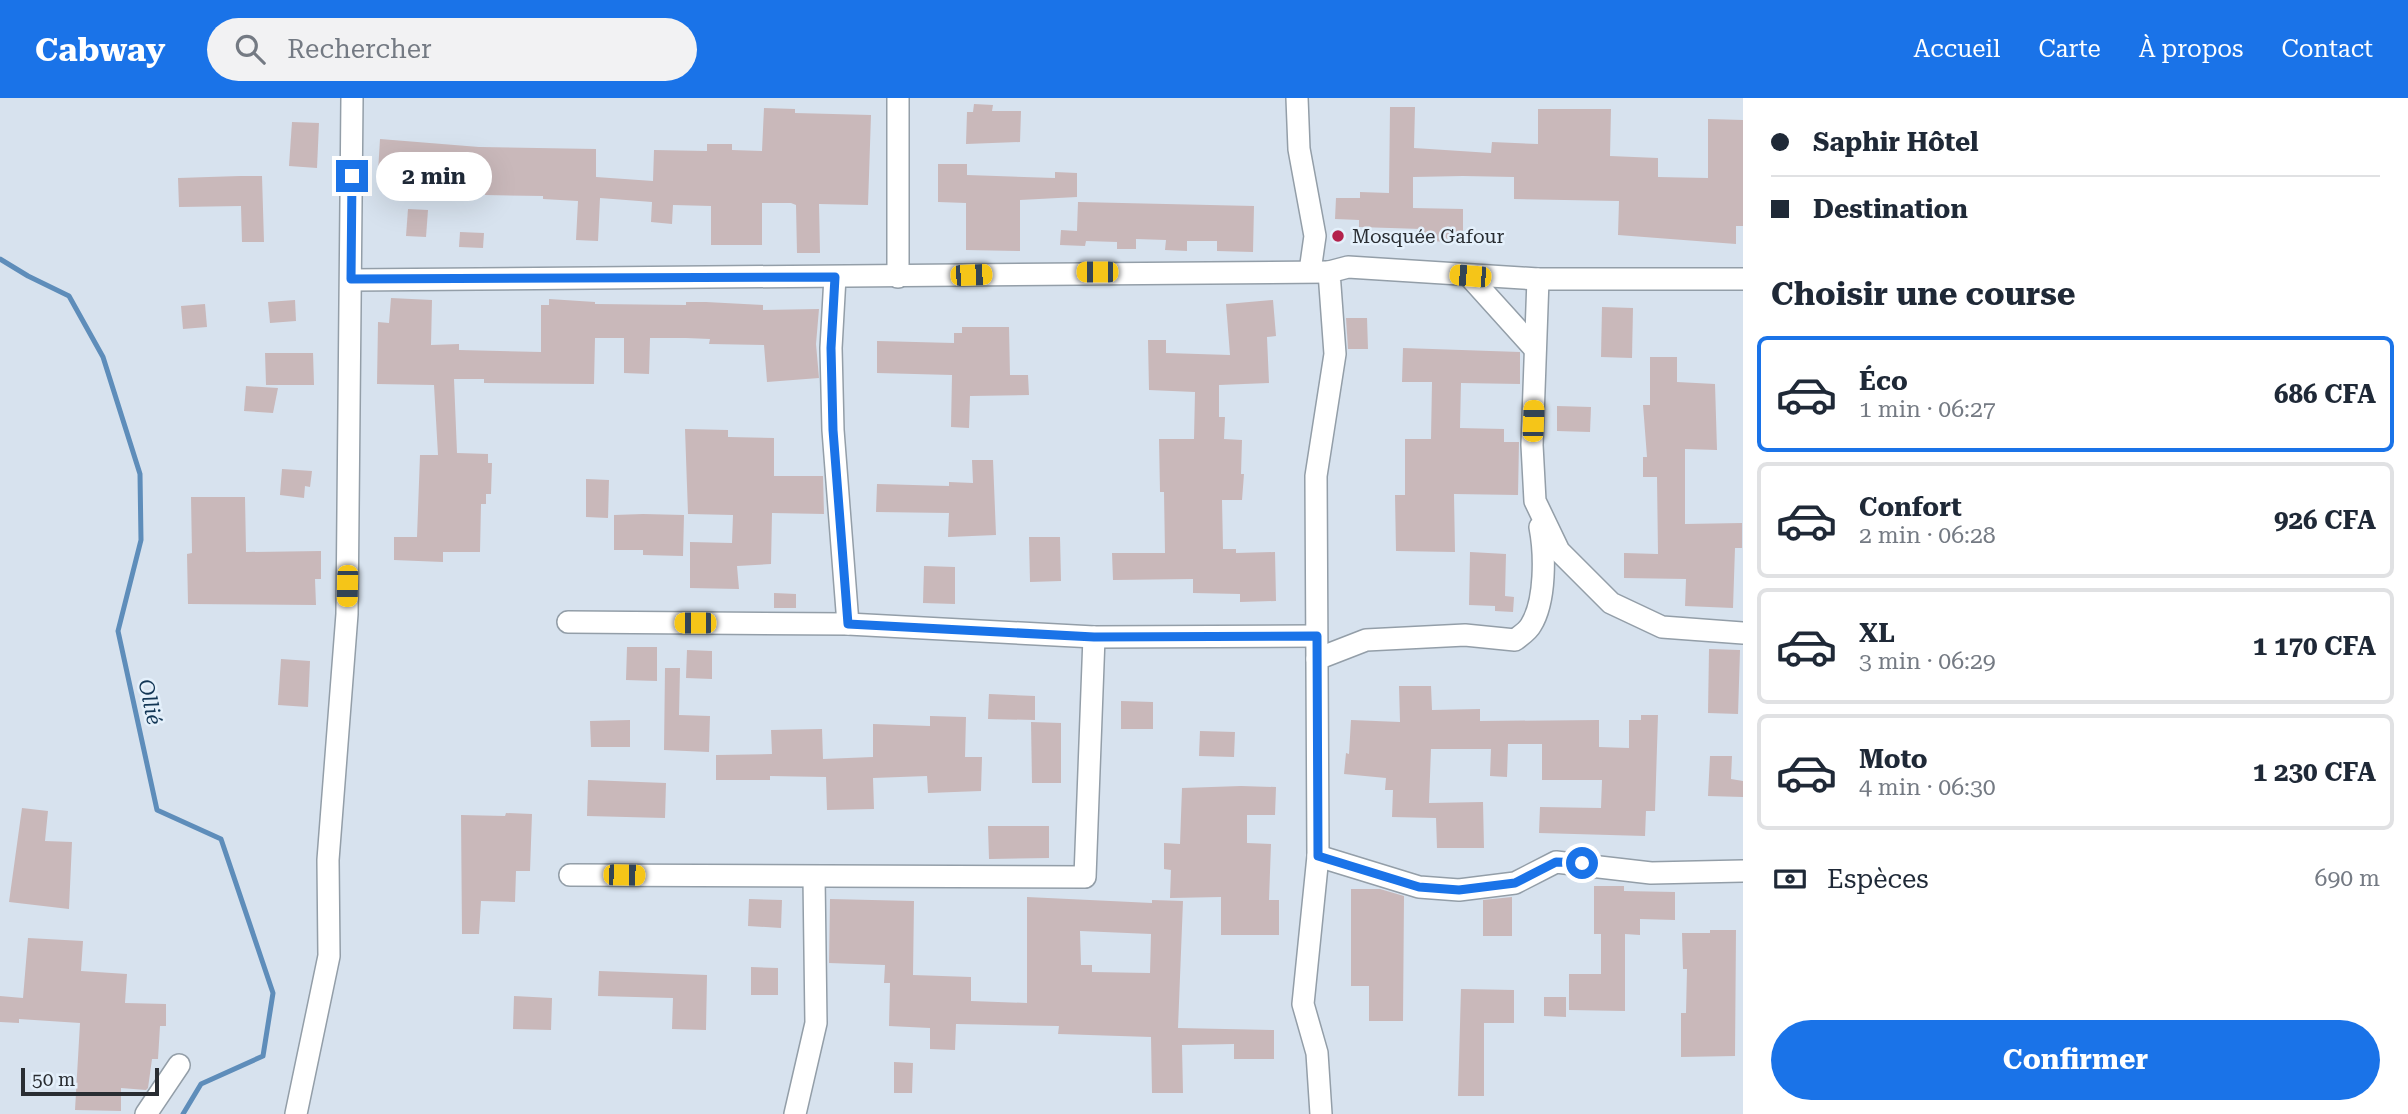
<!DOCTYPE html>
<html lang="fr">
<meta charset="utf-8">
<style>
:root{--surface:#fff;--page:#f2f2f3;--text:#1f2937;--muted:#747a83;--line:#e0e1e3;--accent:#1a73e8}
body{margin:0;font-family:"Roboto Serif",serif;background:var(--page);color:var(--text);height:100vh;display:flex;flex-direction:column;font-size:26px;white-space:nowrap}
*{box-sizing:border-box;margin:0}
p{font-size:23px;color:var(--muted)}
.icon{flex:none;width:38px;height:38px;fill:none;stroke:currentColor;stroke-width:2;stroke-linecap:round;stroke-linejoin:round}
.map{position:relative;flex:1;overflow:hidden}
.panel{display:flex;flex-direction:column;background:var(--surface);width:665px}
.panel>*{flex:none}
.hud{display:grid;align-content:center;height:154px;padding:0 28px;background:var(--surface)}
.scale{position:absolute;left:21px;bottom:18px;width:138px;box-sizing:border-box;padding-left:7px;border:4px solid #292d32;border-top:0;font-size:19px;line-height:24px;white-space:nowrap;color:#292d32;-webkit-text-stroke:5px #e4f0fb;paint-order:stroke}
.end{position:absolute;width:32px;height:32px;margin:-16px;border:9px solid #1a73e8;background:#fff;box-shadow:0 0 0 4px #fff}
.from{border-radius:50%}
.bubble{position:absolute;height:49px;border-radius:24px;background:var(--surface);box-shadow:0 7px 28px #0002;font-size:23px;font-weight:700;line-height:49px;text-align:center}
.car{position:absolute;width:21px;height:42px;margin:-21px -10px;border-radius:9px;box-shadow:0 0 5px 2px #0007;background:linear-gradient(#f5c518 24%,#345 0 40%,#f5c518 0 76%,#345 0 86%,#f5c518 0)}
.hud b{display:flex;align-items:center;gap:24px;height:66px;font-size:26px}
.hud b+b{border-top:2px solid var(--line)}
.hud i{width:18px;height:18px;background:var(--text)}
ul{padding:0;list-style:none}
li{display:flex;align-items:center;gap:21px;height:116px;margin:0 14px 10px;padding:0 14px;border:4px solid var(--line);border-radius:10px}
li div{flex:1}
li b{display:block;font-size:26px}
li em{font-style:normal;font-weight:700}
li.current{border-color:var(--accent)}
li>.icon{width:63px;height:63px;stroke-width:1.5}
h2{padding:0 28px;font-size:32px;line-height:84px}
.pay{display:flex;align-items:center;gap:18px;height:77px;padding:0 28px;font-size:26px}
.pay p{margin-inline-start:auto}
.cta{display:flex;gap:14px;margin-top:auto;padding:14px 28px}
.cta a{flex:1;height:80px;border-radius:42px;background:var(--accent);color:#fff;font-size:28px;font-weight:700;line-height:80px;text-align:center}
header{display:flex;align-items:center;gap:42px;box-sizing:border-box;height:98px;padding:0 35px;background:var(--accent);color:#fff}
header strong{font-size:33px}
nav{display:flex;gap:38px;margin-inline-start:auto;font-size:24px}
.search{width:490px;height:63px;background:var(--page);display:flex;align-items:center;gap:18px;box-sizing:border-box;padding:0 24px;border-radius:38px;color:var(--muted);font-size:26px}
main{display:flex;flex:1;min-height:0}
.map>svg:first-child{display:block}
</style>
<header>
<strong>Cabway</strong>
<div class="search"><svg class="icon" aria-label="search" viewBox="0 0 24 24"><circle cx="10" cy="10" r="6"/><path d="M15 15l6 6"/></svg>Rechercher</div>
<nav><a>Accueil</a><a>Carte</a><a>À propos</a><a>Contact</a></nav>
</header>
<main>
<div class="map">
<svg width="1743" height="1016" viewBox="0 0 1743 1016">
<rect width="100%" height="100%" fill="#d7e2ee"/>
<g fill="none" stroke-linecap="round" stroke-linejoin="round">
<polyline stroke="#5e8dba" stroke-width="5" points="0,161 28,178 69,198 103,259 140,376 141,442 118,533 157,712 221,741 273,895 263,958 201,986 183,1016"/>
</g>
<g fill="#c9b8ba" fill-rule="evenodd">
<polygon points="974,6 993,7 992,13 1021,13 1020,44 966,46 967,14 973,14"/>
<polygon points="1390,9 1415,9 1414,50 1491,55 1492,44 1538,46 1538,11 1611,11 1610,58 1658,60 1658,79 1708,80 1708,21 1743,22 1743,128 1736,128 1736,146 1618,137 1619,103 1514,101 1514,79 1463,78 1413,79 1413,110 1463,111 1463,144 1420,143 1421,131 1359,129 1359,122 1335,121 1336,100 1360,100 1360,94 1389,95"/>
<polygon points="764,10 795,11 795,15 871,17 868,107 819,106 820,155 797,155 796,107 791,105 762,105 762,147 711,147 711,108 673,107 672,126 651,124 652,104 600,100 598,143 576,142 578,103 543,101 543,98 485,97 486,80 378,74 380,41 479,49 596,51 596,79 653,83 654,52 707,53 707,46 732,46 732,52 762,53"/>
<polygon points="292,24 319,25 317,70 289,68"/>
<polygon points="938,66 967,66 967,77 1055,80 1055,74 1077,75 1077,99 1020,102 1020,153 966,152 966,105 938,104"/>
<polygon points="240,78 262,78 264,144 242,144 241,108 179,109 178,80"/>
<polygon points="1078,104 1254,108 1253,154 1217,153 1217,143 1187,143 1187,153 1165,152 1166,142 1136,141 1136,151 1117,151 1117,144 1086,143 1085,148 1060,147 1061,132 1077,133"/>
<polygon points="408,111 428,112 426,139 406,138"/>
<polygon points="460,134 484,135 483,150 459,149"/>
<polygon points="391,200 432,202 431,247 459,246 459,252 541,254 541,207 549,207 549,201 595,204 595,206 686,207 686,204 706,204 763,207 763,212 819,211 816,246 819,280 767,284 764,247 709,246 710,241 686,240 650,240 649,276 624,275 624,240 595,240 594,286 484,285 484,281 454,281 457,355 488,356 488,365 492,365 491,396 486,396 486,406 481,406 480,454 443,454 443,464 394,462 394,439 417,439 420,357 438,357 434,287 377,286 378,224 389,225"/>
<polygon points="295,202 296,223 270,225 268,204"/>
<polygon points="1273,202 1276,238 1267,239 1269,285 1219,287 1219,319 1225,319 1224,341 1242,342 1241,376 1244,376 1242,402 1222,402 1223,451 1236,451 1236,455 1275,454 1276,503 1240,504 1240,496 1193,495 1193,481 1113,482 1112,455 1165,455 1164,394 1160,394 1159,341 1194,341 1195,294 1149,292 1148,242 1166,242 1166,255 1230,257 1226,206"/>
<polygon points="205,206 207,229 183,231 181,208"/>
<polygon points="1602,209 1633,210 1632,260 1601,259"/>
<polygon points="1346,220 1367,220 1368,251 1348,251"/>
<polygon points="962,229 1009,229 1010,277 1028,277 1029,297 970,298 969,330 951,329 952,277 877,275 877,243 954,245 954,235 962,235"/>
<polygon points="1403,250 1520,254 1520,286 1461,285 1460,330 1504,331 1504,344 1519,344 1518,397 1454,396 1455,454 1396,453 1395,397 1405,397 1405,341 1431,341 1432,284 1402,284"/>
<polygon points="265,255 313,255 314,287 266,287"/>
<polygon points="1650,259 1677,259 1677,284 1715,286 1717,352 1685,351 1685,426 1742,425 1742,450 1735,450 1733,510 1685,508 1686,481 1624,480 1624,455 1658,456 1657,379 1643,379 1643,359 1647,359 1643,307 1650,307"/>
<polygon points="246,288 278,290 273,315 244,313"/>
<polygon points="1557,308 1591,309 1590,334 1557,333"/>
<polygon points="685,331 728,332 728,339 774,340 774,378 823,378 824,416 772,415 771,466 737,468 739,491 690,490 690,444 732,445 733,417 688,416"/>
<polygon points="972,362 993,362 996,437 948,439 949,415 876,414 877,386 949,388 949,384 973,385"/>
<polygon points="282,371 312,373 310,389 305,388 304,400 280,397"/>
<polygon points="586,381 609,382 608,420 586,419"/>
<polygon points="191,399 245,399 246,454 321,453 321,481 315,481 316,507 188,506 187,456 192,455"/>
<polygon points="643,416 684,417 683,458 643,457 643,452 614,452 614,417"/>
<polygon points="1029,439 1060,439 1061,483 1030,484"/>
<polygon points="1470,454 1506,456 1505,498 1514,499 1513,514 1495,513 1495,508 1469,507"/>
<polygon points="924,468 955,469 955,506 923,505"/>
<polygon points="774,495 796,496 796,510 774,510"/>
<polygon points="627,549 657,549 657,583 626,582"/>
<polygon points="1709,551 1740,552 1738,616 1708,615"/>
<polygon points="687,552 712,553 712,581 686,580"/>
<polygon points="281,561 310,563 308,609 278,607"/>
<polygon points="665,570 680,570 679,617 710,618 709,654 664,652"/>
<polygon points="1399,588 1431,588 1432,612 1480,611 1480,623 1599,622 1599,649 1629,650 1629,622 1641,622 1641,617 1658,617 1655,713 1646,713 1645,738 1539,735 1540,709 1601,710 1602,682 1542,682 1542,646 1508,646 1507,679 1490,678 1491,651 1431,651 1429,705 1483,704 1484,750 1437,750 1436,720 1392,719 1393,692 1385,692 1386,680 1344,676 1346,655 1349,656 1351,622 1400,624"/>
<polygon points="989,596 1035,598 1035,622 988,621"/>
<polygon points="1121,603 1153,604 1153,631 1121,631"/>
<polygon points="930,618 966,619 965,659 982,659 981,693 928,695 927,678 873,680 874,711 827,712 826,679 770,678 770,682 716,682 716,657 772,656 771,632 822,631 823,661 873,659 873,626 930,628"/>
<polygon points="630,622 630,649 591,649 590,623"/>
<polygon points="1031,624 1061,625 1061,685 1032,685"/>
<polygon points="1200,633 1235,634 1234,659 1199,658"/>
<polygon points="1710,658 1732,658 1731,681 1743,683 1743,699 1708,698"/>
<polygon points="588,682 666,685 665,720 587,718"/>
<polygon points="1241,688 1276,689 1275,717 1247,717 1247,745 1271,746 1269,802 1279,802 1279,837 1221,837 1221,799 1170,800 1171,772 1164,771 1164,745 1180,746 1182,690"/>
<polygon points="22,710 48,713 45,743 72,744 69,811 9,804"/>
<polygon points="506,715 532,716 530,773 516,773 515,804 481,803 479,836 462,836 461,717 505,718"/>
<polygon points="988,728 1049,728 1049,760 989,761"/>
<polygon points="1594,788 1624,788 1624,793 1675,794 1675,822 1640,821 1640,837 1625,836 1625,913 1569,912 1569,876 1601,876 1601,836 1594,836"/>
<polygon points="1351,791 1380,791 1404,798 1403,923 1369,923 1369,888 1351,888"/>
<path d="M1027,799L1152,805V802L1183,803L1178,930L1274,932V961H1234V946L1182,947L1183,995H1152L1151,939L1058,936L1059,928L956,926L955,952L930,951V930L889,928L890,885H884L885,867L829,865L830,801L914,803L913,877L971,879V903L1027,905ZM1080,833L1151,836L1150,875L1092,874V867H1081Z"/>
<polygon points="1512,799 1512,838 1483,838 1483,802"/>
<polygon points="749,801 782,802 781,830 748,828"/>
<polygon points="1710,832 1736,832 1735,958 1681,959 1681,915 1686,915 1687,871 1683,871 1682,835 1710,835"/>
<polygon points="28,840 83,843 81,873 127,876 125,905 166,906 166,928 160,928 158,961 152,961 148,990 146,992 121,990 121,1013 75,1012 80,925 19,921 19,925 0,924 0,898 23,900"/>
<polygon points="751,869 778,870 778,897 751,897"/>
<polygon points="599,873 707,877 706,932 672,931 673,900 598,898"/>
<polygon points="1461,891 1514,892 1514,925 1484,925 1484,998 1458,998"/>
<polygon points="514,898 552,900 551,932 513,931"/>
<polygon points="1544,899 1566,899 1566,919 1544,918"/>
<polygon points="894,964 913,965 912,995 894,995"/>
</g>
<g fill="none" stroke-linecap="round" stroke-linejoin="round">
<defs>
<g id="street">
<polyline points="898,0 898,179"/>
<polyline points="1297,0 1299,51 1315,138 1310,173"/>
<polyline points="835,179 831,250 833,332 848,526"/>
<polyline points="1470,179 1535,251"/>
<polyline points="1538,181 1532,347 1535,403 1559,453 1611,505 1662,529 1743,535"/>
<polyline points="351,182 1329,174"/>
<polyline points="568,524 848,526 1094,539 1316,538"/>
<path d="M1317,561L1366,542L1465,537L1515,542C1520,538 1528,533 1531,527C1546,503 1545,455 1540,429"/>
<polyline points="1318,758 1419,789 1459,792 1515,785 1556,764 1651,775 1743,773"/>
<polyline points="570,777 1085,779 1094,539"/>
<polyline points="146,1016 179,967"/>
<polyline points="296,1016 329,858 328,762 347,516 352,0"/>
<polyline points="795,1016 816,925 814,779"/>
<polyline points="1321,1016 1317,955 1303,906 1318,758 1316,378 1335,256 1329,174 1348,169 1538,181 1743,181"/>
</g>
</defs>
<use href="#street" stroke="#939ea8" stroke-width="24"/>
<use href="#street" stroke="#fff" stroke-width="21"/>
</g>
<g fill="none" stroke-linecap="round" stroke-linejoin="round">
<polyline stroke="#1a73e8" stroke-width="9" points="352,78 351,181 835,179 831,250 833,332 848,526 1094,539 1317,538 1318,758 1419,789 1459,792 1515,785 1556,764 1582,765"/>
</g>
<circle fill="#b3214b" stroke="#e4f0fb" stroke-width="2.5" cx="1338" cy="138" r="7"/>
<g text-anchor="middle" stroke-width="5" stroke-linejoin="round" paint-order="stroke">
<g font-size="19" fill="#292d32" stroke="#e4f0fb" text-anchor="start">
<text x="1352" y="145">Mosquée Gafour</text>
</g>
<g font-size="21" font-style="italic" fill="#123655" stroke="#e4f0fb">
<text transform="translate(150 604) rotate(78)" y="7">Ollié</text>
</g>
</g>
</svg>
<div class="scale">50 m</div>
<i class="end from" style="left:1582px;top:765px"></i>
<i class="end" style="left:352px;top:78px"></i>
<div class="bubble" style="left:376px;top:54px;width:116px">2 min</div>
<i class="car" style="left:1097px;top:174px;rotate:270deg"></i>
<i class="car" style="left:971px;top:177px;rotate:88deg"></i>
<i class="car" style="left:1470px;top:178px;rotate:275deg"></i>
<i class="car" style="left:1533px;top:323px;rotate:2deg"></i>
<i class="car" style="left:347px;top:488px;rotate:181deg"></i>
<i class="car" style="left:695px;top:525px;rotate:270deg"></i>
<i class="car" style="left:624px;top:777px;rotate:91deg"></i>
</div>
<section class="panel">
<div class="hud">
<b><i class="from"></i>Saphir Hôtel</b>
<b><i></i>Destination</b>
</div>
<h2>Choisir une course</h2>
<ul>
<li class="current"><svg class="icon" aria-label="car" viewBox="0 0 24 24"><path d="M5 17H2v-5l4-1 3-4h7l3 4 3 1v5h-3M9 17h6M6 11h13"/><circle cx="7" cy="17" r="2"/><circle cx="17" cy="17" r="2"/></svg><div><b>Éco</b><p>1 min · 06:27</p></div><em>686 CFA</em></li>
<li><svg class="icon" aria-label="car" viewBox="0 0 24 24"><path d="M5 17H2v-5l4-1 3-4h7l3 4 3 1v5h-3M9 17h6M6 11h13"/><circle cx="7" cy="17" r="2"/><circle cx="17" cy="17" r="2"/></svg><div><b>Confort</b><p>2 min · 06:28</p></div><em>926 CFA</em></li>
<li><svg class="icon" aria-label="car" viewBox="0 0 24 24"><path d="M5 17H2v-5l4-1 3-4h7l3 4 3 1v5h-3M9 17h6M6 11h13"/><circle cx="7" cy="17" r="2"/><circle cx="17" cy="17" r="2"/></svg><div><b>XL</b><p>3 min · 06:29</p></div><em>1 170 CFA</em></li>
<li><svg class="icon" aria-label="car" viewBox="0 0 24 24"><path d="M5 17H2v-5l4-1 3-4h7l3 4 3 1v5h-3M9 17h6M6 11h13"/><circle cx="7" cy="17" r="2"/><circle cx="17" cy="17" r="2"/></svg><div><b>Moto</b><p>4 min · 06:30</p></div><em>1 230 CFA</em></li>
</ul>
<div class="pay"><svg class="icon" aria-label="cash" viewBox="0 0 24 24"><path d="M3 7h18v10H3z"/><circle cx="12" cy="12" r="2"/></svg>Espèces<p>690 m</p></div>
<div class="cta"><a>Confirmer</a></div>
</section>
</main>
